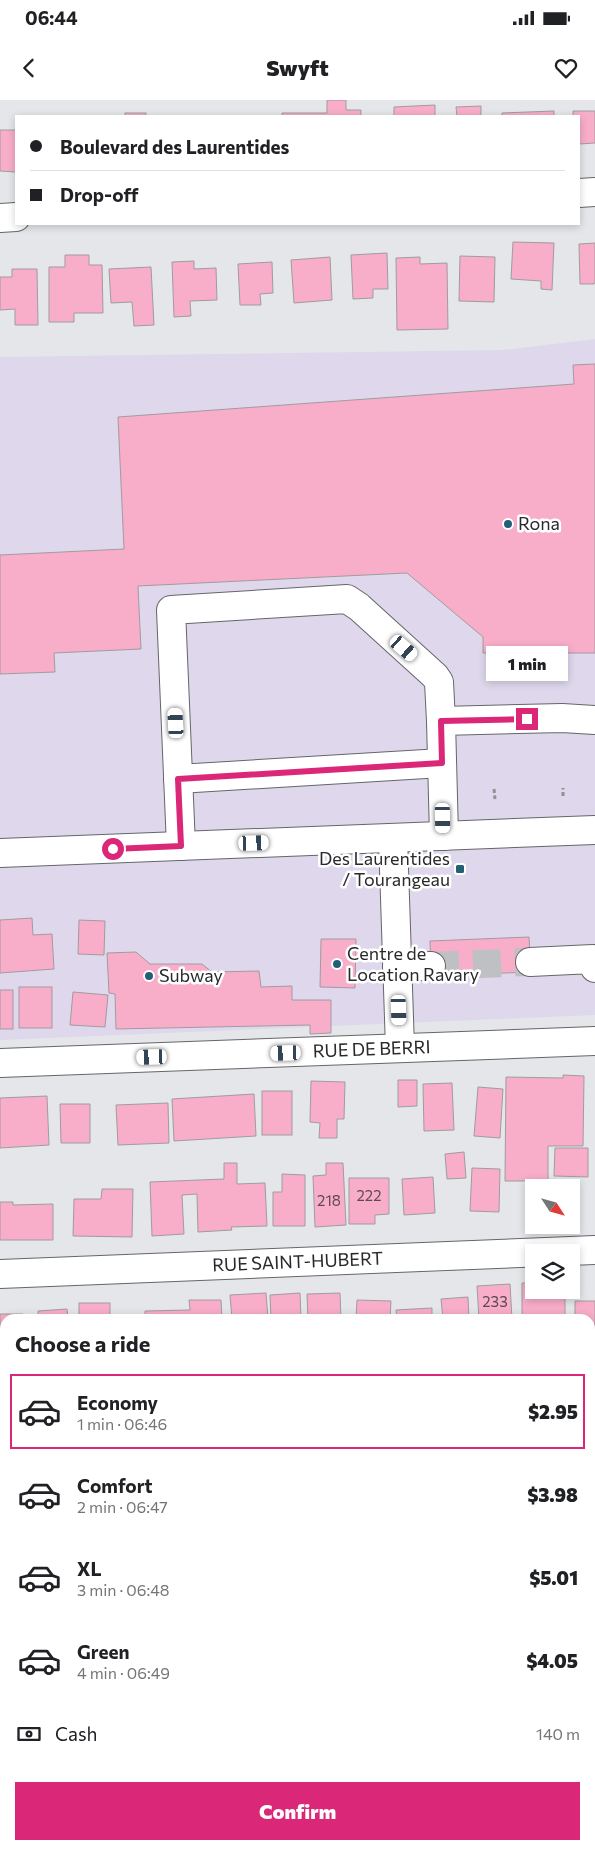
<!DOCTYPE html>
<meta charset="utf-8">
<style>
:root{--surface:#fff;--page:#f2f2f2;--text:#202124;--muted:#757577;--line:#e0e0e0;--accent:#db2777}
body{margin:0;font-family:Commissioner,sans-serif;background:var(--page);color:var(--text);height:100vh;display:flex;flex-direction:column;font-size:19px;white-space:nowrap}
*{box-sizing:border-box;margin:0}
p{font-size:16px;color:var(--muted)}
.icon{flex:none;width:28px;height:28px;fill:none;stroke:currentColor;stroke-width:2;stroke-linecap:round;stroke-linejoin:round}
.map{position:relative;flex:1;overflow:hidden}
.side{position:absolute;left:0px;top:1214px;width:595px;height:536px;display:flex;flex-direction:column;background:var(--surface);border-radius:15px 15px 0 0;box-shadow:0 2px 8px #0003}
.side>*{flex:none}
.top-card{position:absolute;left:15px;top:15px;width:565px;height:110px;border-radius:0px;box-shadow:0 2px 8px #0003;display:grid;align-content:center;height:110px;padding:0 15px;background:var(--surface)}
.needle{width:32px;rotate:126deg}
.controls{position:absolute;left:525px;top:1079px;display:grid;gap:10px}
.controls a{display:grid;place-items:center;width:55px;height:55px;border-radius:0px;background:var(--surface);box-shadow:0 2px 8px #0003;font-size:25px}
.end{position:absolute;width:22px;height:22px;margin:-11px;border:6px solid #db2777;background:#fff;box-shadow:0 0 0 2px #fff}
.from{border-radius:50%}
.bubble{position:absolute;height:35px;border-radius:0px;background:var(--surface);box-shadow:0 2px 8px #0003;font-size:16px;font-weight:800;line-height:35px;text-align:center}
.car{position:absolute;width:15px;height:30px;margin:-15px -8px;border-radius:6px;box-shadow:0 0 4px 1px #0007;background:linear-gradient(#fff 24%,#345 0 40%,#fff 0 76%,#345 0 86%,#fff 0)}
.top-card b{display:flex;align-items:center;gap:18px;height:48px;font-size:19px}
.top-card b+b{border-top:1px solid var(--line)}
.top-card i{width:12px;height:12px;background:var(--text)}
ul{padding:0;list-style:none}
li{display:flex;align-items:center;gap:15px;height:75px;margin:0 10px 8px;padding:0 5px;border:2px solid transparent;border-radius:0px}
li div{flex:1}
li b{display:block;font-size:19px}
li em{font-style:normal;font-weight:800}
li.current{border-color:var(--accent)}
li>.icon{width:45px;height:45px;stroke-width:1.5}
h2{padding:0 15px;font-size:22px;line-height:60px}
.pay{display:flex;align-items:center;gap:12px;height:55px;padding:0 15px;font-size:19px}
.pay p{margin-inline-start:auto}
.action{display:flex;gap:10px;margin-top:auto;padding:10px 15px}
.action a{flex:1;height:58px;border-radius:0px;background:var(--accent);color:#fff;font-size:20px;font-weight:800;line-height:58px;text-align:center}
.status{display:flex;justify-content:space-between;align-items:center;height:35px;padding:0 25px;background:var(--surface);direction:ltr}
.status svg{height:14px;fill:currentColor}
header{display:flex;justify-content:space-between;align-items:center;height:65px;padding:0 15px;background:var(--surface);font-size:22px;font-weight:800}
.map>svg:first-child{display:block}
</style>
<div class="status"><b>06:44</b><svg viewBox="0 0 49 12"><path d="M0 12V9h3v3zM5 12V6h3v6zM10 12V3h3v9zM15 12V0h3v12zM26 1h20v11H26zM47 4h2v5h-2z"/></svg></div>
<header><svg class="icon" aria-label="back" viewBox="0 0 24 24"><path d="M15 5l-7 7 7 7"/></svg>Swyft<svg class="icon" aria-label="heart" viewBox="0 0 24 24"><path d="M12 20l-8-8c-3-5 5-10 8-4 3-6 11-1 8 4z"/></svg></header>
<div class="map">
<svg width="595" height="1749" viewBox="0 0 595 1749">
<rect width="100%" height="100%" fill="#e4e6e9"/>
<polygon fill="#dfd8ed" points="595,239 595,915 0,940 0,257 503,250"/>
<g fill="#f8adc9" stroke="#a09c9e">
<polygon points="327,0 346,0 346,10 361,10 361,16 282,16 282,13 327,13"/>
<polygon points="435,5 435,16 394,16 394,7"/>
<polygon points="481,6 481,16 457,16 456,7"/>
<polygon points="554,11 554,16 502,16 502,13"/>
<polygon points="573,11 595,11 595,43 579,44 579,16 573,16"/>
<rect x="125" y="13" width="21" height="3"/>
<polygon points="0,30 16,30 16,72 0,71"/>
<polygon points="513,142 554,143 552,190 541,189 541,181 511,179"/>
<polygon points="595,143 595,182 594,184 580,184 579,144"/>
<polygon points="387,153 388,189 373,189 373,198 353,199 351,155"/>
<polygon points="65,155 89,155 89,165 102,165 103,213 74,213 74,222 49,222 49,167 65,167"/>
<polygon points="460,156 495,157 494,202 459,201"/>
<polygon points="330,157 332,200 294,203 291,160"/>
<polygon points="420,157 420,164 447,163 448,229 397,230 396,158"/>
<polygon points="194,161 194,169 216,168 217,200 190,201 191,216 174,217 172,162"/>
<polygon points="272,162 273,193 260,194 261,205 240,205 238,164"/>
<polygon points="151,167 154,225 134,226 132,202 111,203 109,169"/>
<polygon points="12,169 37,169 38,225 15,225 15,209 0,210 0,177 12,177"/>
<polygon points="595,264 595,553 483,553 483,537 407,473 138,486 141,549 54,553 55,572 0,574 0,455 124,449 118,317 574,284 573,265"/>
<polygon points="32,818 33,835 52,834 54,869 0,873 0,820"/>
<polygon points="79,820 105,821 104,855 78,854"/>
<polygon points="529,837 531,872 431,876 430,841"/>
<polygon points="321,839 356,839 355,888 320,887"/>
<polygon points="136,852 150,864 202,864 212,872 259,871 261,887 292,886 292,900 331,900 331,933 310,934 310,925 116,929 115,894 109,893 107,853"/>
<rect x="19" y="887" width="33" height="41"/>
<rect x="0" y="890" width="13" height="39"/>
<polygon points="73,892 108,895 105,927 70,925"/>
<polygon points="563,975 584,976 583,1046 548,1046 548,1081 505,1081 506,977 563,978"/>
<polygon points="398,980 417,980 417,1006 398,1007"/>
<polygon points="311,981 345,982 344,1019 337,1019 337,1038 319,1038 320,1023 310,1022"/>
<polygon points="452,983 454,1030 424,1031 423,984"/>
<polygon points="478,987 503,989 500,1038 474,1036"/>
<rect x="262" y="991" width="30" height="44"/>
<polygon points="254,994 256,1036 174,1041 172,999"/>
<polygon points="47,996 49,1045 0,1048 0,998"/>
<polygon points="168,1003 169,1043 118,1045 116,1005"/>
<polygon points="60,1004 90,1004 90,1043 61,1043"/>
<polygon points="555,1048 588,1048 588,1077 554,1076"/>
<polygon points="464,1052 466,1078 447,1079 445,1054"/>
<polygon points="224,1063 237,1063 237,1084 265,1083 267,1126 231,1127 232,1130 198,1132 197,1094 182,1095 184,1134 152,1136 150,1082 224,1079"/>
<polygon points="326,1063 343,1063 346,1125 315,1127 313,1076 326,1075"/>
<polygon points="472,1068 500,1069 499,1112 470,1111"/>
<polygon points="282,1074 305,1075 305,1126 273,1126 273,1092 282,1092"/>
<polygon points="433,1077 435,1113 404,1115 402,1079"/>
<polygon points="349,1078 389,1078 389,1114 375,1115 375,1124 349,1124"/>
<polygon points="102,1089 133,1089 132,1137 73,1136 74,1099 101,1099"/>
<polygon points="0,1102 13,1102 13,1105 53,1104 53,1140 0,1140"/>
<polygon points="522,1183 534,1183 534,1190 565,1190 565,1219 522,1219"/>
<polygon points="510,1184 512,1219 479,1219 477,1186"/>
<polygon points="266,1193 268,1219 232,1219 230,1195"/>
<polygon points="300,1193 301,1219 271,1219 270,1195"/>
<polygon points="340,1193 341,1219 308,1219 307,1194"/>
<polygon points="468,1197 469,1219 443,1219 441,1199"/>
<polygon points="189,1200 221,1200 222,1219 145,1219 145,1211 190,1210"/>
<polygon points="357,1200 391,1201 390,1219 356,1219"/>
<polygon points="575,1201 595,1201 595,1243 590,1243 590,1219 575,1219"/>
<rect x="79" y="1203" width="31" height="16"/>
<polygon points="432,1208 432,1219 397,1219 396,1210"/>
<polygon points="67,1209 68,1219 38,1219 38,1211"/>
<polygon points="0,1214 23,1214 23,1219 5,1219 5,1264 0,1264"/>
<polygon points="590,1326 595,1326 595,1358 592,1359"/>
<rect x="54" y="1745" width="36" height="2"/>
<rect x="160" y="1745" width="24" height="4"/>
<rect x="438" y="1745" width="19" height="4"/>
</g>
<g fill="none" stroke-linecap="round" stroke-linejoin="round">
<polyline stroke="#bec0c3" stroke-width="28" stroke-dasharray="28 14" stroke-linecap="butt" points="431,866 530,862"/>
<defs>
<g id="minor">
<polyline points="579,93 595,92"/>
<polyline points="0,118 16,117"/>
<polyline points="178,679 442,663"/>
<polyline points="444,736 441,621 562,618 595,620"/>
<polyline points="393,738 400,948"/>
<polyline points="181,746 171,510 347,499 359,507 435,576 439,582 441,621"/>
<polyline points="530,862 593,859 595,868"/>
<polyline points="397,867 431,866"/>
<path id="s1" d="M0,963L595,941"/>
<path id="s2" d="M0,1174L595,1150"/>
<polyline points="590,1583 595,1583"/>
<polyline points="0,1607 5,1607"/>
<polyline points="11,1745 11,1749"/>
</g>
<polyline id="major" points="0,753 595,730"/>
</defs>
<use href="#minor" stroke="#646668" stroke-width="30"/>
<use href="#major" stroke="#646668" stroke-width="30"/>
<g stroke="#8e9092" stroke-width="3" stroke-dasharray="4 2.5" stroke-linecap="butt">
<polyline points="494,689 495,699"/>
<polyline points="563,696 563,688"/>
</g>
<use href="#minor" stroke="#fff" stroke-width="28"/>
<use href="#major" stroke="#fff" stroke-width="28"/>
</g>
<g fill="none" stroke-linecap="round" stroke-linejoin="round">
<polyline stroke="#db2777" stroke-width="6" points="113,749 181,746 178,679 442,663 441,621 527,619"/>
</g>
<g fill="#235f77" stroke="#fff" stroke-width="2">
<circle cx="508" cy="424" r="5"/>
<rect x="455" y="764" width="10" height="10" rx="2.5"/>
<circle cx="337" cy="864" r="5"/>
<circle cx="149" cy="876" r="5"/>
</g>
<g text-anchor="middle" stroke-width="5" stroke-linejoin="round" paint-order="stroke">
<g font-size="15" fill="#5c4a52">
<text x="369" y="1101">222</text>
<text x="329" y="1106">218</text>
<text x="495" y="1207">233</text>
</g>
<g font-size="18" fill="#28292a" stroke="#fff" text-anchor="start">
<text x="518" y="430">Rona</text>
<text x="450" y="765" text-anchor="end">Des Laurentides<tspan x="450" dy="21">/ Tourangeau</tspan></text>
<text x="347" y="860">Centre de<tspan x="347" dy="21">Location Ravary</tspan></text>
<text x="159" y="882">Subway</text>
</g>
<g font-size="18" fill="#28292a" stroke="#fff">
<text dy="6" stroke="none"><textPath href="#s1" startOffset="372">RUE DE BERRI</textPath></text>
<text dy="6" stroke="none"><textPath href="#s2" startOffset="298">RUE SAINT-HUBERT</textPath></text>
</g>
</g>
</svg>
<div class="controls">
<a><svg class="needle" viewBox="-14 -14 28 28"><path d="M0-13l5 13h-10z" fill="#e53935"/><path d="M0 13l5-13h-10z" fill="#757577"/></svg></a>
<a><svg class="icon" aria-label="layers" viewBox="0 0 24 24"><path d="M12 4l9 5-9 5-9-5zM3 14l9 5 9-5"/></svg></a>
</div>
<i class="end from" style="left:113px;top:749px"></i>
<i class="end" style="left:527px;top:619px"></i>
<div class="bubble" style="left:486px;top:546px;width:82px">1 min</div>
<i class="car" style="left:404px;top:548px;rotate:131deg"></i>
<i class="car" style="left:176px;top:623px;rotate:357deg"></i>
<i class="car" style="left:443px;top:718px;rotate:179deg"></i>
<i class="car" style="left:254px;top:743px;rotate:88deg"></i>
<i class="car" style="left:399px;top:910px;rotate:178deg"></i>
<i class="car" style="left:286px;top:953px;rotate:268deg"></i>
<i class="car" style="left:152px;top:957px;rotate:268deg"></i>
<div class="top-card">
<b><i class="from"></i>Boulevard des Laurentides</b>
<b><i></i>Drop-off</b>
</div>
<section class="side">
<h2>Choose a ride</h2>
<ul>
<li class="current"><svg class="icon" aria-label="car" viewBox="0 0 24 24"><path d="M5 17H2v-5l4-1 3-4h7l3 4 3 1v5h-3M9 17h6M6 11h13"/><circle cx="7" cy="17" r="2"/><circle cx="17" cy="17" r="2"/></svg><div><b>Economy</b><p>1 min · 06:46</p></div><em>$2.95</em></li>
<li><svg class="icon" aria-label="car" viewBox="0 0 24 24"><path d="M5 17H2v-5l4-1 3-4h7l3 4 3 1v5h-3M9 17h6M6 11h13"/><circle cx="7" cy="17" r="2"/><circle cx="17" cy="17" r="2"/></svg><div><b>Comfort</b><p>2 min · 06:47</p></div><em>$3.98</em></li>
<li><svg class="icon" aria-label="car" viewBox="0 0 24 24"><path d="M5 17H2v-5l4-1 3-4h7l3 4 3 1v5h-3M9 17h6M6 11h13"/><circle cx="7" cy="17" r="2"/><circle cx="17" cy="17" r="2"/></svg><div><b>XL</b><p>3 min · 06:48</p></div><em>$5.01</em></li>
<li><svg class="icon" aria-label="car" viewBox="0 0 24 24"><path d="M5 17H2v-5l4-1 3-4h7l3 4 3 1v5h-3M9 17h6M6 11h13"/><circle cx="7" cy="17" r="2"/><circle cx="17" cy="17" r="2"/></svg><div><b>Green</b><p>4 min · 06:49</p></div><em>$4.05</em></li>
</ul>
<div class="pay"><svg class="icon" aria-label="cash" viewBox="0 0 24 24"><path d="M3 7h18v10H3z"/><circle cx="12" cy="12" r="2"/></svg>Cash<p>140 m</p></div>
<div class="action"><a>Confirm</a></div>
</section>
</div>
